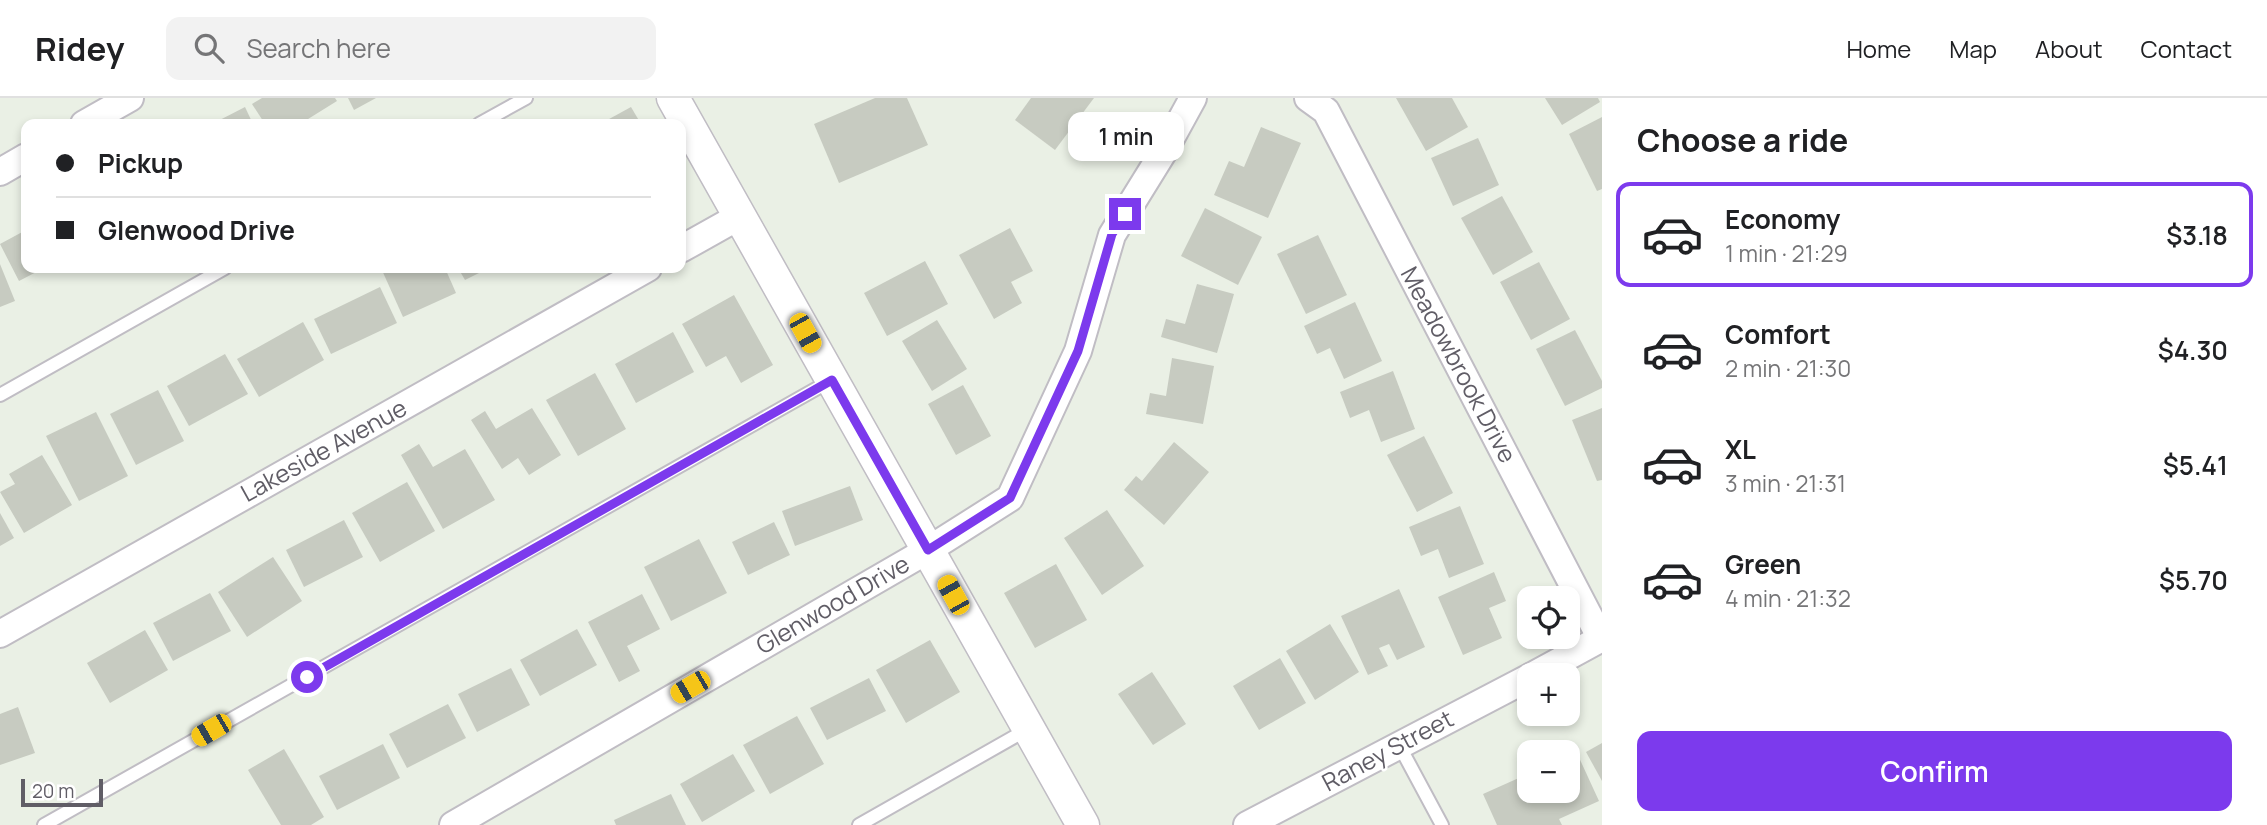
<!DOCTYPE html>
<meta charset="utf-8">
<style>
:root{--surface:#fff;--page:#f2f2f2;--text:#202124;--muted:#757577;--line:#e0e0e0;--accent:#7c3aed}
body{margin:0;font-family:Manrope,sans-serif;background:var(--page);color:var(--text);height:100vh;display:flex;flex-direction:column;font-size:26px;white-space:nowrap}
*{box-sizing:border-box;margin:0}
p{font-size:23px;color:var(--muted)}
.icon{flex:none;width:38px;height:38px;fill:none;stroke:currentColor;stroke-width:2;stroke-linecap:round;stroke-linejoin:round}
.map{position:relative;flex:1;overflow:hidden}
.sheet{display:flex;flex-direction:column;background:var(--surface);width:665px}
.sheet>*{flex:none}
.hud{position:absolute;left:21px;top:21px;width:665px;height:154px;border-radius:14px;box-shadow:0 4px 10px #0003;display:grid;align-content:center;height:154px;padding:0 35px;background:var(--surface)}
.controls{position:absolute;left:1517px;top:488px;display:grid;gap:14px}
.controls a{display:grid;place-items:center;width:63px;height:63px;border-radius:14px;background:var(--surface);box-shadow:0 4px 10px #0003;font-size:35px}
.scale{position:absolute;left:21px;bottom:18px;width:82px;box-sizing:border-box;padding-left:7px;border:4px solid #605d66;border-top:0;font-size:19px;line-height:24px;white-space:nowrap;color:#605d66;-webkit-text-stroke:5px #fff;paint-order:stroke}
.end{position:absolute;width:32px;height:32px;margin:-16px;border:9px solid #7c3aed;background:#fff;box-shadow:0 0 0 4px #fff}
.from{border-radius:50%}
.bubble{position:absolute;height:49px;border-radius:14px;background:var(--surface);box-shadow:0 4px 10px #0003;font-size:23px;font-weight:600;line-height:49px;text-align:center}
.car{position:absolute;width:21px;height:42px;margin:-21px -10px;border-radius:9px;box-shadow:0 0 5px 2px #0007;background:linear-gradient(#f5c518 24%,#345 0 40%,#f5c518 0 76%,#345 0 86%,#f5c518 0)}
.hud b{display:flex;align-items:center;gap:24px;height:66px;font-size:26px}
.hud b+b{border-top:2px solid var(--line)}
.hud i{width:18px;height:18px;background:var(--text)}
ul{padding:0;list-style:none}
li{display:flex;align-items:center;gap:21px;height:105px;margin:0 14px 10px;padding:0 21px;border:4px solid transparent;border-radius:14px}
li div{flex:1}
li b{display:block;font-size:26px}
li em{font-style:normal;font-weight:600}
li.active{border-color:var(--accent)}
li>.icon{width:63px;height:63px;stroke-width:1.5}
h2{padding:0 35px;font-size:32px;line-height:84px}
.action{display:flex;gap:14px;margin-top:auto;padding:14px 35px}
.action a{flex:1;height:80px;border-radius:14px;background:var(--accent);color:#fff;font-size:28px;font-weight:600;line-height:80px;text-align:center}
header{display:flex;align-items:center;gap:42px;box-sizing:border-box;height:98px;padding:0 35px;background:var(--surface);border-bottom:2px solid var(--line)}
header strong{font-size:33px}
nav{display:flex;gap:38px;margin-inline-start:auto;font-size:24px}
.search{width:490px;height:63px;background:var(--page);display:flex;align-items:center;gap:18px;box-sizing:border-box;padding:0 24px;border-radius:14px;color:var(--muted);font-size:26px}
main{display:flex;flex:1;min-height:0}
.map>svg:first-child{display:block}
</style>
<header>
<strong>Ridey</strong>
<div class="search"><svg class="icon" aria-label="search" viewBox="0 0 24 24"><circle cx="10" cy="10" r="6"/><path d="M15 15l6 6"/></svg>Search here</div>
<nav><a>Home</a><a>Map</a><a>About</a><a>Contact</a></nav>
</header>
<main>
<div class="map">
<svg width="1602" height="727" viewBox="0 0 1602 727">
<rect width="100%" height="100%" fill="#eaf0e5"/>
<g fill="#c7cbc1">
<polygon points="262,0 335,0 337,3 300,26 265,26 252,6"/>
<polygon points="348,0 376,0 354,12"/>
<polygon points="875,0 907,0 928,47 839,85 814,26"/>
<polygon points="1031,0 1094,0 1055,52 1015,22"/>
<polygon points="1396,0 1452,0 1468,29 1426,53"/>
<polygon points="1545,0 1598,0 1600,4 1562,27"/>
<polygon points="245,9 253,26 212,26"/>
<polygon points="631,9 641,26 600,26"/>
<polygon points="1602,19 1602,91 1597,93 1569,36"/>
<polygon points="1261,29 1301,45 1268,120 1214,97 1229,63 1244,69"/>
<polygon points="1478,40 1499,87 1453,108 1431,60"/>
<polygon points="1502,98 1533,154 1493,177 1461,120"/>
<polygon points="1205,110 1262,139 1238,187 1181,158"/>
<polygon points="1010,130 1033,173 1011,184 1022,205 994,221 959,157"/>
<polygon points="26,132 26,170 44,170 19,183 0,146"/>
<polygon points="1318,137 1347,197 1306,216 1277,156"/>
<polygon points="925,163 948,206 887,238 864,195"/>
<polygon points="1539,164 1570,221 1531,242 1500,184"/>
<polygon points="0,166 15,203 0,209"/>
<polygon points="381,170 445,170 456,195 403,219"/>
<polygon points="458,170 489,170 465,182"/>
<polygon points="1197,186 1234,196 1217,255 1161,239 1166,221 1185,226"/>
<polygon points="380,189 397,225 331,256 314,221"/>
<polygon points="734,197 773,267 741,285 726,258 706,269 682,226"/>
<polygon points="1355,204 1382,263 1344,281 1330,250 1317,256 1304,228"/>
<polygon points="937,222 967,271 932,293 902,243"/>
<polygon points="303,224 324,262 259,299 237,261"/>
<polygon points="1575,232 1602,283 1602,290 1565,308 1536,251"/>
<polygon points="673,234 694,274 636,305 615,266"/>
<polygon points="225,256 248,296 189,328 167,288"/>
<polygon points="1172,260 1214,268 1203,326 1146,316 1150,295 1166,298"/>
<polygon points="1393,273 1415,331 1381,344 1369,312 1350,320 1340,294"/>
<polygon points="595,275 626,331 578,358 546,302"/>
<polygon points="963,287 991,338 956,357 928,306"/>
<polygon points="158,292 184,343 136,367 110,316"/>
<polygon points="532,310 561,357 529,377 518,360 502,371 471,322 485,313 496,331"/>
<polygon points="1602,310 1602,382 1597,383 1572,322"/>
<polygon points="96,314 128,378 79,403 46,338"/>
<polygon points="1424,338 1453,395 1417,414 1387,357"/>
<polygon points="1174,344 1209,374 1164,427 1124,392 1136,378 1142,383"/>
<polygon points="419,346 433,369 465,351 495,402 443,431 401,357"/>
<polygon points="42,357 72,407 24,435 0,394 15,386 9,376"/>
<polygon points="407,384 435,433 380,464 352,415"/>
<polygon points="850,388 863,422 795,448 782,413"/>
<polygon points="1460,408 1484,466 1449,480 1438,451 1421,458 1409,429"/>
<polygon points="1107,412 1144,468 1102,497 1064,440"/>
<polygon points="0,415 14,440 0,448"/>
<polygon points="344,422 363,459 304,489 286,452"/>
<polygon points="774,424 790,457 748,477 732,444"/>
<polygon points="699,441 727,495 671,523 644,469"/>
<polygon points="273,459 302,503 247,539 218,494"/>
<polygon points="1056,466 1087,522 1035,550 1004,495"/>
<polygon points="1494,474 1506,503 1489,510 1502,540 1463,557 1438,499"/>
<polygon points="1399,491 1425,549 1397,562 1389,546 1379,550 1388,568 1368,577 1341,518"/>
<polygon points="210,495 231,533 173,563 153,525"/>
<polygon points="642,496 660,531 627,548 640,573 619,584 588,524"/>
<polygon points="1330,526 1359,574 1315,602 1286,553"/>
<polygon points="577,531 597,567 540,598 520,562"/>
<polygon points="145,532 168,572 110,605 87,565"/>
<polygon points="930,542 960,594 906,625 876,572"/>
<polygon points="1280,560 1306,605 1259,632 1233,588"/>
<polygon points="511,570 530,607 477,634 458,596"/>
<polygon points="1152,574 1186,626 1153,647 1118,596"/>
<polygon points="869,580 886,613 827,642 810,610"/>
<polygon points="448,606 466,640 407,670 389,636"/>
<polygon points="18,609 35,655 0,667 0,616"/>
<polygon points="797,618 824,666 770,696 743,647"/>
<polygon points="1602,645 1602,683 1586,654"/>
<polygon points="383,646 400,680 337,712 319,678"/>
<polygon points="284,651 324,719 311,727 281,727 248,672"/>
<polygon points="1576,653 1599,703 1559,721 1562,727 1497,727 1483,696 1530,675 1530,693 1568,693 1568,657"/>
<polygon points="733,656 755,693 702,724 680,686"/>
<polygon points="671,696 686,727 616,727 614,722"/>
</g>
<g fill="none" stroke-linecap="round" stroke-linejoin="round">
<defs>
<g id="service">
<polyline points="479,26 526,0"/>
<polyline points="0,297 225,170"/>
<polyline points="1399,647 1442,727"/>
<polyline points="44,727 830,283"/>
<polyline points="859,727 1028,631"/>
</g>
<g id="minor">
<polyline points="1308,0 1326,13 1601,541"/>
<polyline points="84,26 130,0"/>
<polyline points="0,74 26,59"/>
<polyline points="681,151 740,118"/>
<polyline points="0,536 648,170"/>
<polyline points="1532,578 1602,540"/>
<polyline points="453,727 928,452 1010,400 1078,253 1112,137 1164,53 1193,0"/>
<polyline points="1247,727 1530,579"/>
</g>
<polyline id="tertiary" points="673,0 1083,727"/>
</defs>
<use href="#service" stroke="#c0bdc4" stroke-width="16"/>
<use href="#minor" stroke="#c0bdc4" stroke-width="30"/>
<use href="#tertiary" stroke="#c0bdc4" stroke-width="35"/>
<use href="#service" stroke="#fff" stroke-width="12"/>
<use href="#minor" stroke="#fff" stroke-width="26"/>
<use href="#tertiary" stroke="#fff" stroke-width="32"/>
</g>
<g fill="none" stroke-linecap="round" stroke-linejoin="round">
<polyline stroke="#7c3aed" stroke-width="9" points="307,579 832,282 928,452 1010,400 1078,253 1112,136 1125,116"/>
</g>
<g text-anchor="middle" stroke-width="5" stroke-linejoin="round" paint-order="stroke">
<g font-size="24" fill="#605d66" stroke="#fff">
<text transform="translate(1458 267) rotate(62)" y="8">Meadowbrook Drive</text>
<text transform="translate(324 353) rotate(-29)" y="8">Lakeside Avenue</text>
<text transform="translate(833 507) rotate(-30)" y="8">Glenwood Drive</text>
<text transform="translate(1388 653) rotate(-28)" y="8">Raney Street</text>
</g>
</g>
</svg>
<div class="controls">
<a><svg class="icon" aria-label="locate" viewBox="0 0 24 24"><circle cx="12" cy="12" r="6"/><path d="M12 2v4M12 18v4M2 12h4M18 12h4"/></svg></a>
<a>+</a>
<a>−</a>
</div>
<div class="scale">20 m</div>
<i class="end from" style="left:307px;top:579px"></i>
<i class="end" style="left:1125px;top:116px"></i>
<div class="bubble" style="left:1068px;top:14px;width:116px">1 min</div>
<i class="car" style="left:805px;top:235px;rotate:151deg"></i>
<i class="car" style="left:953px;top:497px;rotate:331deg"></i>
<i class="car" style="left:690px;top:589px;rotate:240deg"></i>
<i class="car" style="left:211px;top:632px;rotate:240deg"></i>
<div class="hud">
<b><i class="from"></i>Pickup</b>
<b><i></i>Glenwood Drive</b>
</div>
</div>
<section class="sheet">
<h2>Choose a ride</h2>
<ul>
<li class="active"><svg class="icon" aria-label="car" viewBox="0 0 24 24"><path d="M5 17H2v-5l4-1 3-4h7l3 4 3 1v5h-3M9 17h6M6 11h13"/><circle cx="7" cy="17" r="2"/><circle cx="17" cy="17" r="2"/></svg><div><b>Economy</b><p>1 min · 21:29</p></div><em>$3.18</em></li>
<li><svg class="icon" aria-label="car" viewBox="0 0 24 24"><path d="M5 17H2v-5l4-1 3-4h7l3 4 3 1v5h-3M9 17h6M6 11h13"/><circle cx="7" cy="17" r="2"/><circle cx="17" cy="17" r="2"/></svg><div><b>Comfort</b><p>2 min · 21:30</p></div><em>$4.30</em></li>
<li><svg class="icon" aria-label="car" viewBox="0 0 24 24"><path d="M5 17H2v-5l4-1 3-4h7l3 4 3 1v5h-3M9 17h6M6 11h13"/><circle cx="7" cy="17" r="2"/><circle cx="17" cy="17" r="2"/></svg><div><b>XL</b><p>3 min · 21:31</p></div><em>$5.41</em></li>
<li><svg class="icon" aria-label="car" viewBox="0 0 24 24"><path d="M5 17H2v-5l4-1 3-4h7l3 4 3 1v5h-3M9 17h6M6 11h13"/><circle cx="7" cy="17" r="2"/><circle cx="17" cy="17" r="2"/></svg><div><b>Green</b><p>4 min · 21:32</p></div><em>$5.70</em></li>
</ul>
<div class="action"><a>Confirm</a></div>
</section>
</main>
